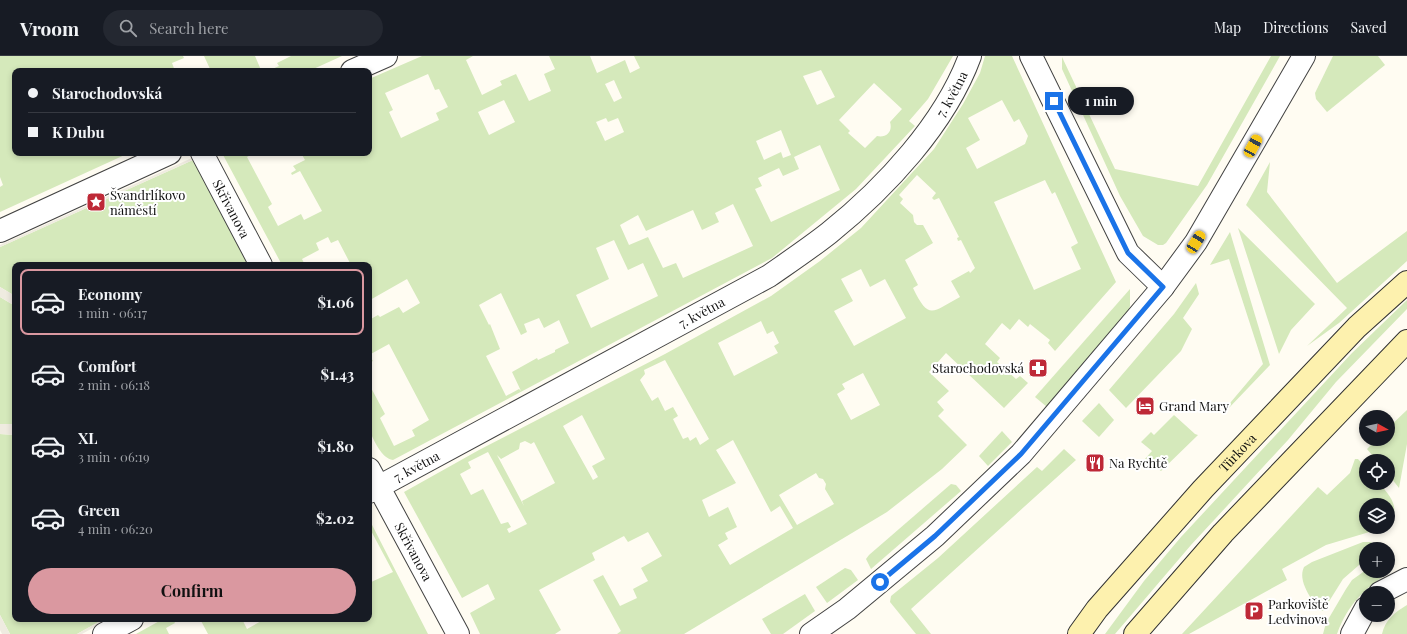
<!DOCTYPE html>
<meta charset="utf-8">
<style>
:root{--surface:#171b24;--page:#242831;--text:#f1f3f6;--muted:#9ea1a6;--line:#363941;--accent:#da98a0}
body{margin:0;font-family:"Playfair Display",serif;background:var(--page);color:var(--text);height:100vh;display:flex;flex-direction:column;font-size:15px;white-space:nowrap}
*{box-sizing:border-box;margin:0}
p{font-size:13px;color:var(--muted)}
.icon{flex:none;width:22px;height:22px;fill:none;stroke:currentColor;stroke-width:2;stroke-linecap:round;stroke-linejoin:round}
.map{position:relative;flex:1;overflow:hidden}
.drawer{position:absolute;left:12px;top:206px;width:360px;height:360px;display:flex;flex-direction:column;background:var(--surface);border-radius:8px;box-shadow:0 2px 6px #0003}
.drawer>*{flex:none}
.hud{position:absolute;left:12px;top:12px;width:360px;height:88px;border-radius:8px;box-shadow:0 2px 6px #0003;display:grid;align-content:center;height:88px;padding:0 16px;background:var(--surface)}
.needle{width:26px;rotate:98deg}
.controls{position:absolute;left:1359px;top:354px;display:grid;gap:8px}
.controls a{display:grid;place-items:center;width:36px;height:36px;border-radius:50%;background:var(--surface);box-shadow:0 2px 6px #0003;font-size:20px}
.end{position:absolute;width:18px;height:18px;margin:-9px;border:5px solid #1a73e8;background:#fff;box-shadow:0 0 0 2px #fff}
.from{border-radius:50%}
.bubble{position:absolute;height:28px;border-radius:14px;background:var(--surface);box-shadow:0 2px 6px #0003;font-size:13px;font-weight:700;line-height:28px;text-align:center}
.car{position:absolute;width:12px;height:24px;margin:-12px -6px;border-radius:5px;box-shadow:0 0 3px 1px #0007;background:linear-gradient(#f5c518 24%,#345 0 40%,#f5c518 0 76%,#345 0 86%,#f5c518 0)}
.hud b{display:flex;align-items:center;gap:14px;height:38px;font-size:15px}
.hud b+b{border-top:1px solid var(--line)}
.hud i{width:10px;height:10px;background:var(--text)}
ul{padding:7px 0 0;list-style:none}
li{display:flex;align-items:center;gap:12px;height:66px;margin:0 8px 6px;padding:0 8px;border:2px solid transparent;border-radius:8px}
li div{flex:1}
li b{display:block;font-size:15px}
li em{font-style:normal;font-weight:700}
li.current{border-color:var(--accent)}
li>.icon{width:36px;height:36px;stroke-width:1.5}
.cta{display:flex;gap:8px;margin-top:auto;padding:8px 16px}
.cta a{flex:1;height:46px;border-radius:24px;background:var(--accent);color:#111;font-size:16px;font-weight:700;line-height:46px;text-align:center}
header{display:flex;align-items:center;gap:24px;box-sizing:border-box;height:56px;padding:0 20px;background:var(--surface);border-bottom:1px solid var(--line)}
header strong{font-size:19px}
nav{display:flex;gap:22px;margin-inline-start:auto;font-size:14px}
.search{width:280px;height:36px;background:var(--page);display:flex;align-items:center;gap:10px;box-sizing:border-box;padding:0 14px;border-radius:22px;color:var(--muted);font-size:15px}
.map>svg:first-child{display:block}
</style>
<header>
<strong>Vroom</strong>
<div class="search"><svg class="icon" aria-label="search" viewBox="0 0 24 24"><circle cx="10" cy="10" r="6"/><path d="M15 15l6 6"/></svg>Search here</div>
<nav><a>Map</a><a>Directions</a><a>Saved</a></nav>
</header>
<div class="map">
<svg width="1407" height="578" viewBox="0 0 1407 578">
<rect width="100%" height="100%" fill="#fffcf2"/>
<g fill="#d5e9bb" fill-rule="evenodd">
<polygon points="0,0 183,0 184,2 172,7 175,15 15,15 15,97 129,97 0,156 0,131 3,129 0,121"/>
<polygon points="204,0 255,0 261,14 266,12 267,15 211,15"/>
<polygon points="291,0 342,0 309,15 268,15 279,10 277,7"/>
<path d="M422,0H473L466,4L482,39L502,29L500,25L516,18L529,45L551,35L544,18L555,13L549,0H590L597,17L625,4L630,17L640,12L634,0H953L928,43L909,65L915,70L856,133L772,202L393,404C382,403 373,383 369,373C366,362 369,340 369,328L385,358L380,362L394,390L415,380L412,374L429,364L389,288L369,299L373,305L369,307V264L378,259L380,261L399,251L403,257L420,247L407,223L370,244L369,209H351L338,184L331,187L328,181L316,187L319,194L302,203L305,209H282L222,97H254L247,101L272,148L268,151L278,170L301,158L304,164L322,155L300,115L292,119L291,117L296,114L293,110L305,104L301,97H369V23ZM821,14L835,41L817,49L803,20ZM428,18L435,34L439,33L448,51L436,57L439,64L401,82L389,56L393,54L385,37ZM614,24L622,42L614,46L605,28ZM874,27L902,53L890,66C893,76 886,82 877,80L865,92L848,77L850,75L839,64ZM504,44L515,66L489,79L478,56ZM606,62L608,66L618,62L624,76L605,85L596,66ZM781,74L791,99L783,102L781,96L764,104L756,85ZM820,89L840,134L771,166L755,133L762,130L758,122L779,112L783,120L799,113L794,101ZM733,148L753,190L683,222L676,207L663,212L648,181L629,189L620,169L638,159L646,175L693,154L702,174L719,166L715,157ZM614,184L628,214L643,207L658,240L591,272L576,239L609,223L596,192ZM501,237L521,279L527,276L524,268L539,262L544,272L559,264L569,287L555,294V296L538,304L537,302L512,316L521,335L519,333L506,340L486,300L500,293L490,268L489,269L479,249Z"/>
<path d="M985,0H1012L1116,226L1055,295L1048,287L1050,284L1030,268L1028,271L1019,263L1010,274L1002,267L985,288L1000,302L997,306L1016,323L1020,320L1028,327L1004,352L946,297L929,316L949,335L937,346L944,354L938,360L967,389L942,413L887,456L684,578H617L621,575L593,524L603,519L620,550L637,542L633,533L648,525L641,512L662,500L648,476L628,486L624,480L592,497L595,504L539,534L561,574L555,578H480L470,557L495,543L488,528L462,542L404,436L479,394L665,298L771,240L820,205L861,172L934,93L963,48L980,17ZM1002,44L1014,66L1019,63L1028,80L1025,88L977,113L966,92L980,84L968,62ZM917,119L936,137L932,142L934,144L939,142L959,181L957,182L958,185L961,184L975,212L970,217L969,215L951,225L960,241C932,256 929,265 913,232L918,229L905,204L933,187L923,169H917L914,166L913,159L900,147L903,143L899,139ZM1045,124L1052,138L1055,136L1078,187L1071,191L1081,213L1034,234L994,146ZM861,213L870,231L885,223L906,262L854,290L834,255L853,245L841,223ZM761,265L767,278L773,275L779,287L774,290L778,297L734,320L718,287ZM665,304L709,383L700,389L696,381L690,385L688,381L683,383L673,363L678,360L673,351L665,355L658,341L652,345L640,324L645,318L644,314ZM863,317L880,349L851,364L837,338L845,333L842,328ZM582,359L605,403L592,410L598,421L593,424L563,370ZM733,384L771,456L780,450L793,472L730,509L718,489L728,483L725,477L737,471L728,451L709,461L702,444L736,427L716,394ZM525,385L531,388L534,386L555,427L522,445L524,450L497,399L501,403L519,393L520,387ZM488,396L527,468L509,477L507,473L511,471L508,466L501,468L483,433L471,439L460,418L471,412L468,406ZM816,417L819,422L823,423L826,428L825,433L834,448L797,469L779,439Z"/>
<polygon points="1271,0 1280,0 1207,129 1166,187 1163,189 1158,189 1143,180 1120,140 1062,13 1062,1 1115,113 1198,130"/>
<polygon points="1333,0 1378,0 1385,9 1327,56 1316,43 1315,37"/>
<polygon points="193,104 248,209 15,209 15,240 0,231 0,191"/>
<polygon points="1270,106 1267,136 1337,227 1407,175 1407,205 1339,267 1307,290 1347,252 1246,149"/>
<polygon points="1238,172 1315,248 1291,274 1279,298"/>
<polygon points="1230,176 1270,309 1226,355 1225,353 1263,308 1229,203 1210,209"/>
<polygon points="1196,227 1199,238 1183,262 1192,273 1181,295 1126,352 1109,334 1174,258"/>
<polygon points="1130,233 1130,250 1127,259 1047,351 1035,341"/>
<polygon points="0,241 15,250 15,368 0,368"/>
<polygon points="1407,244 1407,253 1336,326 1288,384 1191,489 1115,578 1105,578 1144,525 1181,481 1352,297"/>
<polygon points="1099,347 1114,364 1099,381 1082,365"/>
<polygon points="1407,354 1407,388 1399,432 1388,418 1388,405 1377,405 1367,393 1377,383 1388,383 1388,372"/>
<polygon points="1174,359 1195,378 1198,379 1161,415 1145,403 1152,395 1141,386 1151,376 1154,379"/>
<polygon points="1002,375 1012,386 988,410 979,400"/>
<polygon points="0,378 15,379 15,563 104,563 77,578 10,578 0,559"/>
<polygon points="1064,393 1076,404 911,553 931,578 916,578 890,546 891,540 938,502 1037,411 1042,415"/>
<path d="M1355,403H1358L1366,412V427H1379C1390,440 1402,452 1388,468V449H1366V471H1386L1326,489L1282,513L1287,524L1189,578H1182L1318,431L1327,439L1350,417Z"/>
<polygon points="951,428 956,429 961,435 871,513 866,503 869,499"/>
<polygon points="369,463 428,578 208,578 200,563 242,563 247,573 265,563 369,563 369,527 393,516 369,471"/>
<path d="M1363,486H1371L1375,490L1374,493H1366V503L1343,523L1323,555H1319C1312,543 1297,525 1304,511L1312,506Z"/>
<polygon points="845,512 851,514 858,524 827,547 816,531"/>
<path d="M1388,512L1390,516C1364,533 1348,548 1337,578H1323L1326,567L1346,533L1352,524L1366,514L1388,515Z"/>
<polygon points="805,538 815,555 783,578 771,578 762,563"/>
<path d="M1407,549V578H1382C1385,564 1395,556 1407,549Z"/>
<polygon points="163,563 178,563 174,565 175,567 166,572 169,578 136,578"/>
</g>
<g fill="#efebe0">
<polygon points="194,101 251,209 248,209 193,104 0,191 0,189"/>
<polygon points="0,231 15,240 15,250 0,241"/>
<polygon points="0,368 15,368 15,379 0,378"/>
<polygon points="0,559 10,578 2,578 0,574"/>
<polygon points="104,563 109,563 82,578 77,578"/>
</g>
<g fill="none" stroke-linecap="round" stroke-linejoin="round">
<defs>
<g id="street">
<polyline points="1031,0 1128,197 1163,231"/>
<polyline points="352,15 386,0"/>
<path id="s1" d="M202,97L261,209"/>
<polyline points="0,175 170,97"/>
<path id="s2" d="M369,413L458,578"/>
<path id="s3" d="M369,436L769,220C789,206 810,192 829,177C885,132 945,68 970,0"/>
<polyline points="1380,537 1407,523"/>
<polyline points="104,578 132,563"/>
<polyline points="811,578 847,553 935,480 1021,398 1163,231 1196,186 1304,0"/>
<polyline points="1352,578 1366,552"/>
</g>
<g id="secondary">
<path id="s4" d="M1079,578L1097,553L1203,433L1357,271L1407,226"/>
<polyline points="1135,578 1223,477 1407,285"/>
</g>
</defs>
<use href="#street" stroke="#424242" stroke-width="24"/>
<use href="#secondary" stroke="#313131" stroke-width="24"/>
<use href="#street" stroke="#fff" stroke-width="22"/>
<use href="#secondary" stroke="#fdf1ae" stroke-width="22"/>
</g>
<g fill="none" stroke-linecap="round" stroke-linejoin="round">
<polyline stroke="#1a73e8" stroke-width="5" points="880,526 935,480 1021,398 1163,231 1128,197 1054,45"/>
</g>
<defs>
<symbol id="sight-square" viewBox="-11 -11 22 22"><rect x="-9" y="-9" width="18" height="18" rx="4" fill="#be2937" stroke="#fff"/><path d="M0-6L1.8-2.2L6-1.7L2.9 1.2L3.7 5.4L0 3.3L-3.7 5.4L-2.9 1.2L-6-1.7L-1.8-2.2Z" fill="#fff"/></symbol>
<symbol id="pharmacy-square" viewBox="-11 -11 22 22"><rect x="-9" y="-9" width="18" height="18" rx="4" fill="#be2937" stroke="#fff"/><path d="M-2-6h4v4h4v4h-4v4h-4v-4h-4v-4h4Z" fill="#fff"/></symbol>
<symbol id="hotel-square" viewBox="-11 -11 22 22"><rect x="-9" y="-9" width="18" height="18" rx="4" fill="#be2937" stroke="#fff"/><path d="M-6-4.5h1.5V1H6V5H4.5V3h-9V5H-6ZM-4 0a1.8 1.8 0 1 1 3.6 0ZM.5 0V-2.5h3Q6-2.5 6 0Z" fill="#fff"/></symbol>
<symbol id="restaurant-square" viewBox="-11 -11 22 22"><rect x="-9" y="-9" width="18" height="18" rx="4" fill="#be2937" stroke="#fff"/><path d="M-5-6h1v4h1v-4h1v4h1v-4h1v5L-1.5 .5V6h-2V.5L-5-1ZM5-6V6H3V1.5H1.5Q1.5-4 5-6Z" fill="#fff"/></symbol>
<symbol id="parking-square" viewBox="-11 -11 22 22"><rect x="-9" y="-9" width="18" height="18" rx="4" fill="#be2937" stroke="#fff"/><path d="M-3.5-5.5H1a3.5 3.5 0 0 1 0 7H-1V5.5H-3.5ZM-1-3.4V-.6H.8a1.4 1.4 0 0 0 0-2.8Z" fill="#fff"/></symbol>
</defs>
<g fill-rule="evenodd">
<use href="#sight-square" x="85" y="135" width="22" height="22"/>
<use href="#pharmacy-square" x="1027" y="301" width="22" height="22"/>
<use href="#hotel-square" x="1134" y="339" width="22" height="22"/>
<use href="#restaurant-square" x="1084" y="396" width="22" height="22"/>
<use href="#parking-square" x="1243" y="544" width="22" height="22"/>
</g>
<g text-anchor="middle" stroke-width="4" stroke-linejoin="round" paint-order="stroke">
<g font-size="13" fill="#0f0f0f" stroke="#fff">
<text dy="5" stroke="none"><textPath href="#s3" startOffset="715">7. května</textPath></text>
<text dy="5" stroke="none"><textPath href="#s1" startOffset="63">Skřivanova</textPath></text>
<text dy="5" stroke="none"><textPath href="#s3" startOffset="378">7. května</textPath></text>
<text dy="5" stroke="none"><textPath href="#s4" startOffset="241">Türkova</textPath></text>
<text dy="5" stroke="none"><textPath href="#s3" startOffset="54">7. května</textPath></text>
<text dy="5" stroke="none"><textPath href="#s2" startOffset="94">Skřivanova</textPath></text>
</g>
<g font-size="13" fill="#0f0f0f" stroke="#fff" text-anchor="start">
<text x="110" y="144">Švandrlíkovo<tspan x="110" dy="15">náměstí</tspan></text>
<text x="1024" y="317" text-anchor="end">Starochodovská</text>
<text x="1159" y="355">Grand Mary</text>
<text x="1109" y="412">Na Rychtě</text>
<text x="1268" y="553">Parkoviště<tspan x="1268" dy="15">Ledvinova</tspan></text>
</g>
</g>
</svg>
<div class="controls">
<a><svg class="needle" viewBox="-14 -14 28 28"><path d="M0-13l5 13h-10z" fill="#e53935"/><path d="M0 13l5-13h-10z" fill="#9ea1a6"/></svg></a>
<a><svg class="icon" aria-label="locate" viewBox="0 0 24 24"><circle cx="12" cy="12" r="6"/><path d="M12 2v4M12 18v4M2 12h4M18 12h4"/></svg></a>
<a><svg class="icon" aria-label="layers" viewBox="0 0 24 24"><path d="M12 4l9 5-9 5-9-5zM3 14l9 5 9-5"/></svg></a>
<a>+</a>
<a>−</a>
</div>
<i class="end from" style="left:880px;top:526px"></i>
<i class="end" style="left:1054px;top:45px"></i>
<div class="bubble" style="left:1068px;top:31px;width:66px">1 min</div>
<i class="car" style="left:1253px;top:90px;rotate:29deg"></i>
<i class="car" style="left:1196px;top:186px;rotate:32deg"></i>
<div class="hud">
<b><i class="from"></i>Starochodovská</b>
<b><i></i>K Dubu</b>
</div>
<section class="drawer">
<ul>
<li class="current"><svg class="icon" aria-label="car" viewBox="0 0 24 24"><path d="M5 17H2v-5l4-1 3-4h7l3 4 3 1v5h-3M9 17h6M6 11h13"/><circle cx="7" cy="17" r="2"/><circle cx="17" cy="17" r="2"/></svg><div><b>Economy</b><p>1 min · 06:17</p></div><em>$1.06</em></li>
<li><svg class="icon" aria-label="car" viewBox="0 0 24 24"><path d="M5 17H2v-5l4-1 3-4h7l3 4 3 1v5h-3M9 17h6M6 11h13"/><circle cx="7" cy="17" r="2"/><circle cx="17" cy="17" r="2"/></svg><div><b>Comfort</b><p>2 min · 06:18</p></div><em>$1.43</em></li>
<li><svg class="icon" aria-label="car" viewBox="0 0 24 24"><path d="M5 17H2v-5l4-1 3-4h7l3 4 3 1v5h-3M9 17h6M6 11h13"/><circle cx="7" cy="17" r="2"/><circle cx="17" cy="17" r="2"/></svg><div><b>XL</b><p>3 min · 06:19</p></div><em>$1.80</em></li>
<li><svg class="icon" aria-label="car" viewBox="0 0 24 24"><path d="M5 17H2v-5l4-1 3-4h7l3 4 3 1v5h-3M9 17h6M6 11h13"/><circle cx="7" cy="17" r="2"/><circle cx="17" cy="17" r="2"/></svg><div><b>Green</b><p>4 min · 06:20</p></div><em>$2.02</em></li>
</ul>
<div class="cta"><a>Confirm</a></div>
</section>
</div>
